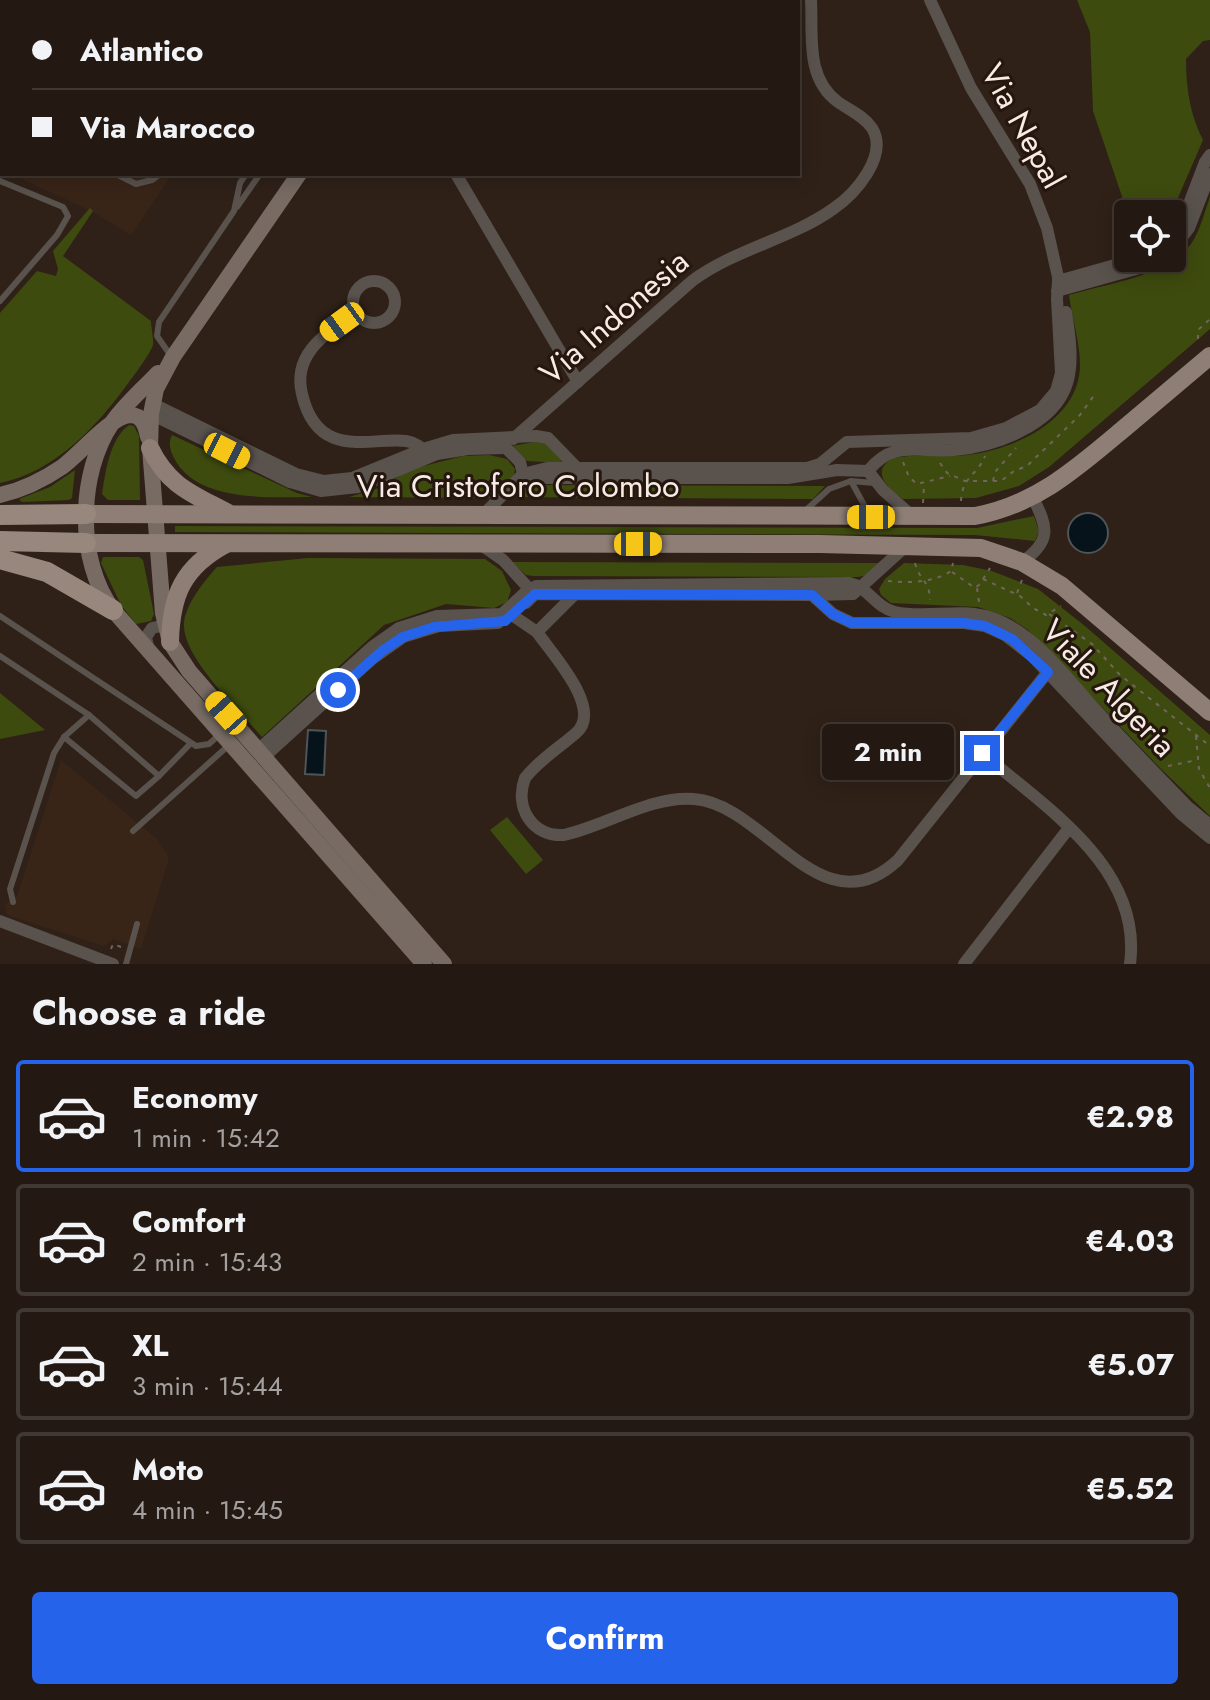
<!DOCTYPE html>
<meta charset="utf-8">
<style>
:root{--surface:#231912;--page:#2f2620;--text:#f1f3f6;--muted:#a3a09f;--line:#403832;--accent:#2563eb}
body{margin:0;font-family:Jost,sans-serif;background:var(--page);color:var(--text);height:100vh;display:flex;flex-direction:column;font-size:30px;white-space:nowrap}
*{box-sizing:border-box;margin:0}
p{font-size:26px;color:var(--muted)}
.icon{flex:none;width:44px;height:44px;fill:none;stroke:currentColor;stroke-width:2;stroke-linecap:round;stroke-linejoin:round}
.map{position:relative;height:964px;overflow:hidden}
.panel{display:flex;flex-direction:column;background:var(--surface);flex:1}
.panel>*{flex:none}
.guide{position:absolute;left:0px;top:0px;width:800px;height:176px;box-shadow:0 4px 20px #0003,0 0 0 2px var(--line);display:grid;align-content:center;height:176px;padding:0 32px;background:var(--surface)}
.tools{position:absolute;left:1114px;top:200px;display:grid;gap:16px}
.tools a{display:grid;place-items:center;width:72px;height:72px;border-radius:8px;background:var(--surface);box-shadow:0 4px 20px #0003,0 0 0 2px var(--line);font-size:40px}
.end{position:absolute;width:36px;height:36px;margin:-18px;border:10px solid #2563eb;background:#fff;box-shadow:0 0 0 4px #fff}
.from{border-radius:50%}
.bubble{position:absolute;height:56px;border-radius:8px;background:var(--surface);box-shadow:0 4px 20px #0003,0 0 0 2px var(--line);font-size:26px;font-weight:700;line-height:56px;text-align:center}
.car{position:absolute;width:24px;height:48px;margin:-24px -12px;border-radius:10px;box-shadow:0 0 6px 2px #0007;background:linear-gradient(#f5c518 24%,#345 0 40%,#f5c518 0 76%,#345 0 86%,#f5c518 0)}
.guide b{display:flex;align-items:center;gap:28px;height:76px;font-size:30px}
.guide b+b{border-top:2px solid var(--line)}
.guide i{width:20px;height:20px;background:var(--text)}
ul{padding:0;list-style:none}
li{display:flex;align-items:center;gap:24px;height:112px;margin:0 16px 12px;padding:0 16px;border:4px solid var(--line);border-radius:8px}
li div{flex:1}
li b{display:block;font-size:30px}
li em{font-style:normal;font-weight:700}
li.current{border-color:var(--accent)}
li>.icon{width:72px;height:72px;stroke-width:1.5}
h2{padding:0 32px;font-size:36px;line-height:96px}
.primary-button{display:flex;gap:16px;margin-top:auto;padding:16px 32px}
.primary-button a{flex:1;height:92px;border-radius:8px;background:var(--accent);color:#fff;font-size:32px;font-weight:700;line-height:92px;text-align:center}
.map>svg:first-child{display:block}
</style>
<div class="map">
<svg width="1210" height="964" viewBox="0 0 1210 964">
<rect width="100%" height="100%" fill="#2f2118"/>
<g fill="#392518">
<polygon points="0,0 292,0 2,2 2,170"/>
<polygon points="11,174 172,174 131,235 95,213"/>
<polygon points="61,760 157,839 169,858 141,949 114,939 104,946 7,915 5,904 17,897"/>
</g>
<g fill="#3e4b0e">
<path d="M1077,0H1210V40L1203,41L1186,59C1186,88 1190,115 1203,140L1171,214H1128L1093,111L1090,32Z"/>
<path d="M1210,197V329L1049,467L1019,486L976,498L903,499C887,488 870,471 893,458C916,453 943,458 967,455C1012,450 1077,422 1080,368C1081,347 1072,317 1069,295C1103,285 1156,277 1182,254C1198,241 1203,216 1210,197Z"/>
<path d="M90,208L93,211L63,256L151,321C151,327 154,340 153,345C150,354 135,374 129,382C98,425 55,472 0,483V313L37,271L56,276L58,269L53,251Z"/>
<path d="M129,425L134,426L139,436L140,500H108L102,494C105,473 110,438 129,425Z"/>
<path d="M172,435L297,493L312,497C270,497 197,503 174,458C170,450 168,443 172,435Z"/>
<polygon points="534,442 547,443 563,463 527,461 512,446"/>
<polygon points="463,456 489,455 507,459 515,469 514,476 494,498 349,497 376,489 412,469"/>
<polygon points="75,470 72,498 69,500 22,502 19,499 50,487"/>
<polygon points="534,485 825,486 813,499 511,497 522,487"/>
<polygon points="1034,516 1039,531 1035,541 975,535 175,532 175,526 977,528"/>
<polygon points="103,557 139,557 143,560 154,614 151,621 136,624 121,605 101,563"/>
<path d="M308,558L485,559L502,571L511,590L507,602L494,608L446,604L384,625L262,737C240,711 184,659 184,626C183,607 205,580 217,567Z"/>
<polygon points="512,562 881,563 868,575 858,577 533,576 526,575"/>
<polygon points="904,563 963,565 992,571 1038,589 1085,626 1210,735 1210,816 1161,769 1028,630 1010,618 978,607 891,603 881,595 879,589 885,579"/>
<polygon points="0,693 45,730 0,739"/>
<polygon points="507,817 543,860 526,874 490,830"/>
</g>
<g fill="#07131a" stroke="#4f5457" stroke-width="2">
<circle cx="1088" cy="533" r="20"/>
<polygon points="308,730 326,731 324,775 305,774"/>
</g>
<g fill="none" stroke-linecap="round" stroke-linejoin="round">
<g stroke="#72655d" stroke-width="2" stroke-dasharray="4 6" stroke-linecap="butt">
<polyline points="435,2 436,0"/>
<polyline points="1198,339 1198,330 1210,319"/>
<polyline points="903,462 909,477 917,484 950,476"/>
<polyline points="940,463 947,473 965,481 1001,481 1014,471 1027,466 1080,415 1095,394"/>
<polyline points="993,481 995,472 1016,448"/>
<path d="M961,501C962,476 978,475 985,456"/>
<polyline points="923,503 924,485"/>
<path d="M915,563C919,580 930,581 930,600"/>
<polyline points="952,572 975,588 980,584 990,568"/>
<polyline points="983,579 1020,596 1033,608 1046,615 1061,606"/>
<path d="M888,581C908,583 933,583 951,571L953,563"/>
<polyline points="977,588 979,602"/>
<polyline points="1017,593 1022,580"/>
<polyline points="1049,614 1092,644 1120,675 1210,746"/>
<polyline points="1196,736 1199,769 1210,788"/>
<polyline points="1168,766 1197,760"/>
<polyline points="111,949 113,944 121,947"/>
</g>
<g stroke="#59524d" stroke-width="6">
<polyline points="34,0 48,2"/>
<polyline points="124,0 137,2"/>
<polyline points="81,2 81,0"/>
<polyline points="229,2 230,0"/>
<polyline points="285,2 286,0"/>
<polyline points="379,2 380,0"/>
<polyline points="0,9 2,9"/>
<polyline points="0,109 2,110"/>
<polyline points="116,174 136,184 152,180 160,174"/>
<polyline points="0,181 63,207 68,216 57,235 0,301"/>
<polyline points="237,207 260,174"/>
<polyline points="171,356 157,336 159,322 234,211 240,183 246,174"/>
<polyline points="851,481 874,483"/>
<polyline points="806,510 829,489 851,481 869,514"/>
<polyline points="0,616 196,746 209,744 219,735"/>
<polyline points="0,656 89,715 159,776 191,743"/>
<polyline points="64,737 136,796 159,776"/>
<polyline points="133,831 228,746"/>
<polyline points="13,902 10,889 54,753 64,737 89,715"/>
<polyline points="126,964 137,924"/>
</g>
<g stroke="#59524d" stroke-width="12">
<polyline points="930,0 971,88 1030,184 1047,228 1060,286"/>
<polyline points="456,174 578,382"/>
<polyline points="1172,238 1181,225 1205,162 1210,155"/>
<polyline points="1172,250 1189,228 1210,174"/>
<polyline points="1058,281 1140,258"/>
<circle cx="374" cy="302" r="21"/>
<polyline points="1057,291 1136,269 1162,258"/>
<path d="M356,312C327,333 292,353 302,394C322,481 407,415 425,454"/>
<polyline points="153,404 296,474 324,481 352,478 423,449 453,440 536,436 548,438 577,468 807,468 820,464 847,442 971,438 1006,428 1040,410 1056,391 1061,373 1057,299 1058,281"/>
<polyline points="151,414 290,482 321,491 358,487 437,454 468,449 506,448"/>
<path d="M513,439L692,281C735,249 791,239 833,209C855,194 889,156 872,128C864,116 849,110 838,102C805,78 813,35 811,0"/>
<path d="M506,448L520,462L523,474L541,478H788L837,470L868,471C893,439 919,453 954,450C977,448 999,442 1019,432C1076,404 1075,368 1066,312"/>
<polyline points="868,471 883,490 911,515"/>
<polyline points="483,515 523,474 547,468 577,468 577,471"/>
<polyline points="480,544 503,560 533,593"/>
<path d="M1022,562C1052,541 1048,527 1033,498"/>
<path d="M574,591V595L537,632C552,654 604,709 576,733C559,748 539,760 525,778C514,807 532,837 564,835C605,826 653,795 694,799C766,804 821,932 898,860L1051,668"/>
<polyline points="812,595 853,594 906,546"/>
<polyline points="526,603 535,594 812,595 833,614 852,623 964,623 985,626 1005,635 1032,656 1181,814 1210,838"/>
<polyline points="506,611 537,632"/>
<polyline points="148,647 146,637 152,628 166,625"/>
<path d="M258,750L372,647L399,628L437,616L502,614L528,590L536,586L850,583C868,587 876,608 895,612C927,619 960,607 992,618C1034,632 1067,678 1096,710C1126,743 1157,775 1188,807L1210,825"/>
<path d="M982,753C1046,808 1143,868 1130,964"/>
<polyline points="264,757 372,659 403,637 439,626 498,623"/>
<polyline points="0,921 113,964"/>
<polyline points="964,964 1069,828"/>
</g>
<g stroke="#776b64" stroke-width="16">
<polyline points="418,2 419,0"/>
<polyline points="299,174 173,357 156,389 151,414 150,448 163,613 170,642 189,671 444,964"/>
<path d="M158,373C143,389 124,405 112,423C78,473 76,561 113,610L424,964"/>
<path d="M0,495C22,490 43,480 62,467C79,455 111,416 130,415C143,415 146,427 148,437"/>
</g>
<g stroke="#8e7e75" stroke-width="18">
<path d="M150,448C169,487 193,494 228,513"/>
<path d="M86,514L975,516C1035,505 1076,469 1121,431C1151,406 1180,381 1210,356"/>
<polyline points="86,543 820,544 981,548 1022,562 1062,586 1210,712"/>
<path d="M170,642C171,595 183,567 226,544"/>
</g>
<g stroke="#98877c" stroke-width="20">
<polyline points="0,515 86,514"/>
<polyline points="0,541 86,543"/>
<polyline points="0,559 47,572 113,610"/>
</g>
</g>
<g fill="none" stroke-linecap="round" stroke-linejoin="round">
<polyline stroke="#2563eb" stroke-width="10" points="338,690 382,651 403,637 434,627 505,621 535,594 812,595 833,614 852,623 964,623 985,626 1012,639 1048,672 982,753"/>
</g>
<g text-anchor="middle" stroke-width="6" stroke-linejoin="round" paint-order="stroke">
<g font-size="32" fill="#f6ebe5" stroke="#25170e">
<text transform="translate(1023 126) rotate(61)" y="11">Via Nepal</text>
<text transform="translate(614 317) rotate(-41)" y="11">Via Indonesia</text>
<text x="518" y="497">Via Cristoforo Colombo</text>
<text transform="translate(1109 688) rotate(46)" y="11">Viale Algeria</text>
</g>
</g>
</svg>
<div class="tools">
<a><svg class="icon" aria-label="locate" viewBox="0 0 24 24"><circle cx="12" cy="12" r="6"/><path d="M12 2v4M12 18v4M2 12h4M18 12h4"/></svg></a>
</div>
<i class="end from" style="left:338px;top:690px"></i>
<i class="end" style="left:982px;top:753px"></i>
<div class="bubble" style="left:822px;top:724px;width:132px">2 min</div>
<i class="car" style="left:342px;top:322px;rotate:234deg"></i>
<i class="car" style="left:227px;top:451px;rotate:117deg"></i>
<i class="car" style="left:871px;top:517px;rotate:270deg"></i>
<i class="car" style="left:638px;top:544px;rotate:90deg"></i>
<i class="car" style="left:226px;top:713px;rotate:318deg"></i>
<div class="guide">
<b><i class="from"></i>Atlantico</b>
<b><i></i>Via Marocco</b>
</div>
</div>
<section class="panel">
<h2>Choose a ride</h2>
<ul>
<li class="current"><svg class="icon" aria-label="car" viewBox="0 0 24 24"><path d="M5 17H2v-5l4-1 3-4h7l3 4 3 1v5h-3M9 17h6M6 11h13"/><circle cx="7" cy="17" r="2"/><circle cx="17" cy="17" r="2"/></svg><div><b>Economy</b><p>1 min · 15:42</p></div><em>€2.98</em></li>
<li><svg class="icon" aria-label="car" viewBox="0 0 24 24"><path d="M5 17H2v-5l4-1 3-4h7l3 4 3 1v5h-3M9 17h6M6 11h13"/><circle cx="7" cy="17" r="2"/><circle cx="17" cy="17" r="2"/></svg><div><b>Comfort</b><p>2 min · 15:43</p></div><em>€4.03</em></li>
<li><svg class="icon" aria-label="car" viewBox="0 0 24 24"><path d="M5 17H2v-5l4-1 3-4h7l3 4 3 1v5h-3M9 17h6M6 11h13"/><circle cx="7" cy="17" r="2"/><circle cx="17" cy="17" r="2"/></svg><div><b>XL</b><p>3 min · 15:44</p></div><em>€5.07</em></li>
<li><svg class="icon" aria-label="car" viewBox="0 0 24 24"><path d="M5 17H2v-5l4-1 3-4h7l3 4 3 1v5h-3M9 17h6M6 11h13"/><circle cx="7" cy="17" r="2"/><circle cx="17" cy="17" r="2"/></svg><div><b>Moto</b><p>4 min · 15:45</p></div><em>€5.52</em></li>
</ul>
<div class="primary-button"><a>Confirm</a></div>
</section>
